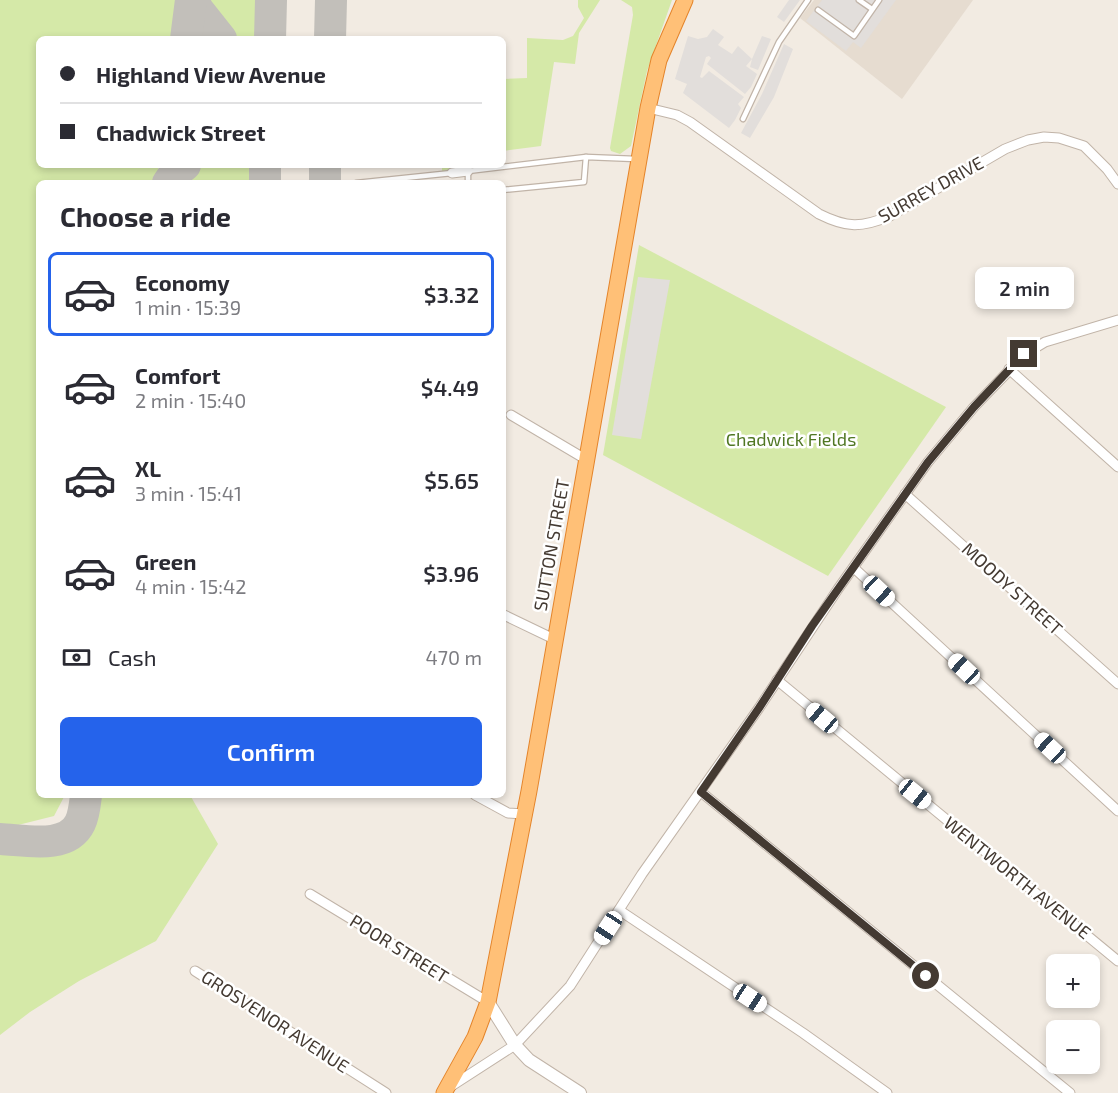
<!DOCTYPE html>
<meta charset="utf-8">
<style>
:root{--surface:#fff;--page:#f2f2f3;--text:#2b2b33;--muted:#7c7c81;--line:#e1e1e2;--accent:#2563eb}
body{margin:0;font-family:"Exo 2",sans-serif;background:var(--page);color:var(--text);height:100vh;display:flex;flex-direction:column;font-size:22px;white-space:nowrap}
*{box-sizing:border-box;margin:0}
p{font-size:20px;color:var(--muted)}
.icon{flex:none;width:33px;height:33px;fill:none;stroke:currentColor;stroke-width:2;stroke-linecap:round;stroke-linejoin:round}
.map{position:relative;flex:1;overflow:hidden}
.side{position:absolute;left:36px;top:180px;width:470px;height:618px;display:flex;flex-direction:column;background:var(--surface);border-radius:9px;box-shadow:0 3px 9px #0003}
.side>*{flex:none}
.top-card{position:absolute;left:36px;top:36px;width:470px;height:132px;border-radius:9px;box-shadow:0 3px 9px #0003;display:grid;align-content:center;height:132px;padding:0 24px;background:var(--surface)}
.controls{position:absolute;left:1046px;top:954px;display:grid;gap:12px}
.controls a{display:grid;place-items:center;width:54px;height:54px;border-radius:9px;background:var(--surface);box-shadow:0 3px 9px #0003;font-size:30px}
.end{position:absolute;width:27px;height:27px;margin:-14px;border:8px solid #443a32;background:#fff;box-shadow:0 0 0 3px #fff}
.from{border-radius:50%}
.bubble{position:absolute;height:42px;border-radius:9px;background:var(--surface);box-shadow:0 3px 9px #0003;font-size:20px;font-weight:600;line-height:42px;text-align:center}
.car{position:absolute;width:18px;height:36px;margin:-18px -9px;border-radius:8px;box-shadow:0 0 4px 2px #0007;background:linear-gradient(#fff 24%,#345 0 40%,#fff 0 76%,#345 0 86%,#fff 0)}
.top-card b{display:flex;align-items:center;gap:21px;height:57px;font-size:22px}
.top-card b+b{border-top:2px solid var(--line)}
.top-card i{width:15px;height:15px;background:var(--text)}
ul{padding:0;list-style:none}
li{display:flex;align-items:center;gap:18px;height:84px;margin:0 12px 9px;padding:0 12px;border:3px solid transparent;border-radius:9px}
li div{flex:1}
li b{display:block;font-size:22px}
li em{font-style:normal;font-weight:600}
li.selected{border-color:var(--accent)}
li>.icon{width:54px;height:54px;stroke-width:1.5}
h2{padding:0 24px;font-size:27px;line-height:72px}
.pay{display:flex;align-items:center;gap:15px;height:66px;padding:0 24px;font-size:22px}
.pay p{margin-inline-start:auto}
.action{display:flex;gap:12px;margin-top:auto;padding:12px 24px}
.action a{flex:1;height:69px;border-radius:9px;background:var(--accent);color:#fff;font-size:24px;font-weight:600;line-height:69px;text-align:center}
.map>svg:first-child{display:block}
</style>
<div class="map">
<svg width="1118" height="1093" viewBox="0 0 1118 1093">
<rect width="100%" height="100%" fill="#f2ebe2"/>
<polygon fill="#e6dcd0" points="814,0 973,0 902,99 800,18"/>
<g fill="#d5e9a8">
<polygon points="0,0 180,0 175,39 39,39 39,165 159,165 156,183 39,183 39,795 65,795 54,816 14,826 0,826"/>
<polygon points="203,0 258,0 256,39 233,39"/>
<polygon points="578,0 600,0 579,33 575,64 554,62 541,146 503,151 503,79 527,78 527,38 563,40 573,36 584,18 578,7"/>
<polygon points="621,0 672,0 647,71 631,146 620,154 611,151 610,148 633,15 632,7"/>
<polygon points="200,165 251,165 251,183 177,183"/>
<polygon points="442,165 485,165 485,169 442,171"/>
<polygon points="639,245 946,407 828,576 603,455"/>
<path d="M95,795H190L218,844L156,941L79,981L30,1012L0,1035V850C31,851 76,860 90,823C93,814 93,804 95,795Z"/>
</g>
<g fill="#e2dedb">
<polygon points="789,0 800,0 784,22 777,17"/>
<polygon points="822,0 896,0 861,48 853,42 846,51 806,21"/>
<polygon points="713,29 724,37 718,45 732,54 738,46 752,59 762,36 771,39 758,70 750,67 752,59 746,66 757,74 751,87 745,94 707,64 711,58 709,56 706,57 700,77 702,78 709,71 744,97 738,104 741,108 735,120 729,128 683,93 687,84 675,79 688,36 698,39 707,37"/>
<polygon points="784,44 793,49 774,97 750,138 741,133 762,94"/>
<polygon points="638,277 670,280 641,439 612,435"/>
</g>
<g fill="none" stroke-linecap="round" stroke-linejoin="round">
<g stroke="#c2bfba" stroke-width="32">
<polyline points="193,0 198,10 221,39"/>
<polyline points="186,39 191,0"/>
<polyline points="270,39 271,0"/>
<polyline points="330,39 331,0"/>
<polyline points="168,183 175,173 185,165"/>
<polyline points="265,183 265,165"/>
<polyline points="325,183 325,165"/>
<path d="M0,839C25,840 67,850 80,823C84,815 85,804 86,795"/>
</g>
<defs>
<g id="service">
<polyline points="859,0 872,9"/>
<polyline points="818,10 854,36 879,0"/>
<polyline points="743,119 779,42 808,0"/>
<polyline points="356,183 452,173"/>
<polyline points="468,183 468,171 586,157 636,159"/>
<polyline points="502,190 584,182 586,157"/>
</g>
<g id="minor">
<path d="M648,108L677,115L690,122L819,214C847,228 861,228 890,216L1005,149L1028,140L1044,137L1059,138L1084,146L1107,169L1118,184"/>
<polyline points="452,173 468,171"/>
<polyline points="1009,369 1118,467"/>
<polyline points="511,415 587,460"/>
<polyline points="905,494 1118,684"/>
<polyline points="854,568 1118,811"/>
<polyline points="502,614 556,640"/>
<polyline points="777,680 1118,961"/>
<polyline points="701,792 1070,1093"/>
<polyline points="475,795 508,813 524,814"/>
<polyline points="310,894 488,1002"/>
<polyline points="619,910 803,1033 887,1093"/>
<polyline points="195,971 386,1093"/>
<polyline points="450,1087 515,1045 570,986 642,874 759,708 838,589 928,462 974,407 1025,354 1045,342 1118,320"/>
</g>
<polyline id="tertiary" points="488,1002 515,1045 529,1060 580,1093"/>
<polyline id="trunk" points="444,1093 475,1037 488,1002 529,791 648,108 659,60 685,0"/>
</defs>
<use href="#service" stroke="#c1b4a8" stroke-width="7"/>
<use href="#minor" stroke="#c1b4a8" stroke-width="11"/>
<use href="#tertiary" stroke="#c1b4a8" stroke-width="14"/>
<use href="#trunk" stroke="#e4842a" stroke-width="17"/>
<use href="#service" stroke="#fff" stroke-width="4.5"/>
<use href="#minor" stroke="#fff" stroke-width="9"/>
<use href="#tertiary" stroke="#fff" stroke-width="12"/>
<use href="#trunk" stroke="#ffc077" stroke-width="15"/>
</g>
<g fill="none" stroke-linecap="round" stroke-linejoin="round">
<polyline stroke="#443a32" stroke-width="8" points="926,976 701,792 759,708 812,626 928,462 974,407 1024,354"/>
</g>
<g text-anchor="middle" stroke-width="5" stroke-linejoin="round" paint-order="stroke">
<g font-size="18" fill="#443a32" stroke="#fff">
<text transform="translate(931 190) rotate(-29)" y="6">SURREY DRIVE</text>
<text transform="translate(552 545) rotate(-80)" y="6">SUTTON STREET</text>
<text transform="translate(1012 589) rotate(42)" y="6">MOODY STREET</text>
<text transform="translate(1017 878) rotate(39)" y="6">WENTWORTH AVENUE</text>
<text transform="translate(399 949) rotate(32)" y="6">POOR STREET</text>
<text transform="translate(275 1022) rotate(33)" y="6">GROSVENOR AVENUE</text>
</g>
<g font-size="18" fill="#507724" stroke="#fff">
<text x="791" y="446">Chadwick Fields</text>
</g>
</g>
</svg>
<div class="controls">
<a>+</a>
<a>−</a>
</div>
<i class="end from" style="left:926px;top:976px"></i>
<i class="end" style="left:1024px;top:354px"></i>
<div class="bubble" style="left:975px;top:267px;width:99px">2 min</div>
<i class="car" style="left:879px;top:591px;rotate:133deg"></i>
<i class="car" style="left:964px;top:669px;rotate:313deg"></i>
<i class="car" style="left:822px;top:718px;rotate:310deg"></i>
<i class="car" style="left:1050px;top:748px;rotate:313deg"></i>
<i class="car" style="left:915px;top:794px;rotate:129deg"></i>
<i class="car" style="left:608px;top:928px;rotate:213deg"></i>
<i class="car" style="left:750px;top:998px;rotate:123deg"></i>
<div class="top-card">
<b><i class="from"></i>Highland View Avenue</b>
<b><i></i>Chadwick Street</b>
</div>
<section class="side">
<h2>Choose a ride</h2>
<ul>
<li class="selected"><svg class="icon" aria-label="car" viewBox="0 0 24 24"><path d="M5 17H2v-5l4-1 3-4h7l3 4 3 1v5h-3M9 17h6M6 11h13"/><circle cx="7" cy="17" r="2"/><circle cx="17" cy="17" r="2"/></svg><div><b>Economy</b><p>1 min · 15:39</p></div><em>$3.32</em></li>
<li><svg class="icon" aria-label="car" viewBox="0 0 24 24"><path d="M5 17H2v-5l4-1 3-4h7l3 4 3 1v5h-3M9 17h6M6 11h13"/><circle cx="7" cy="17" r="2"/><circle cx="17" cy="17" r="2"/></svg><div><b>Comfort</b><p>2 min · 15:40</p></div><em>$4.49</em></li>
<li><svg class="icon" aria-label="car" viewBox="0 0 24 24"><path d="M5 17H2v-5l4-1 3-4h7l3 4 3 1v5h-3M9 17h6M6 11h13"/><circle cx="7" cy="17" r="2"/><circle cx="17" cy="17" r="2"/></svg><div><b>XL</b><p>3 min · 15:41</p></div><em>$5.65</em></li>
<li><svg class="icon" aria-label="car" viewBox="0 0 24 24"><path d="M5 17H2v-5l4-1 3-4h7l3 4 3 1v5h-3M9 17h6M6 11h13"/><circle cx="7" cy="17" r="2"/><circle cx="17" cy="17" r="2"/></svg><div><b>Green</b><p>4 min · 15:42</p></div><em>$3.96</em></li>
</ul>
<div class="pay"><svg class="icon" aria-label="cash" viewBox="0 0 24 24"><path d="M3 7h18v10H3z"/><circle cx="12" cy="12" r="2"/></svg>Cash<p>470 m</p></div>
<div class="action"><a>Confirm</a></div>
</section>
</div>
